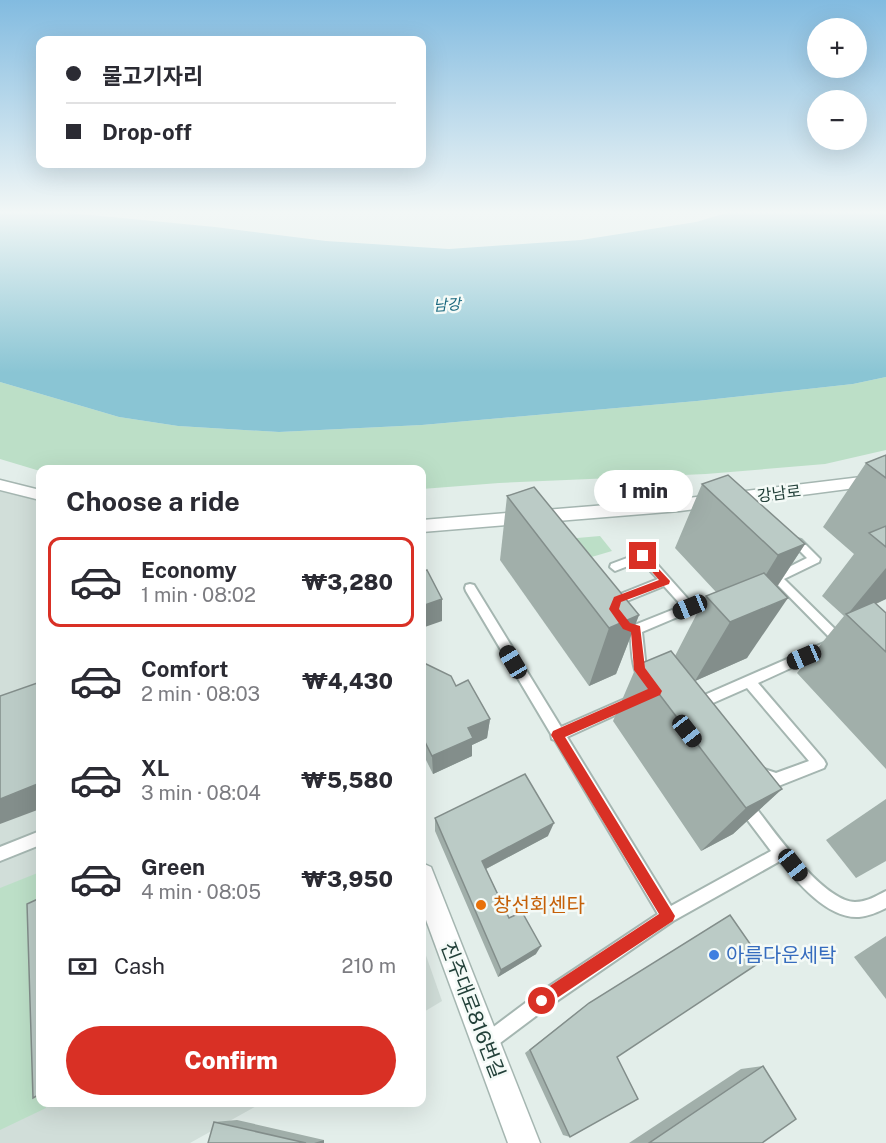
<!DOCTYPE html>
<meta charset="utf-8">
<style>
:root{--surface:#fff;--page:#f7f7f7;--text:#2b2b33;--muted:#7c7c81;--line:#e1e1e2;--accent:#d93025}
body{margin:0;font-family:"Public Sans","Noto Sans KR",sans-serif;background:var(--page);color:var(--text);height:100vh;display:flex;flex-direction:column;font-size:22px;white-space:nowrap}
*{box-sizing:border-box;margin:0}
p{font-size:20px;color:var(--muted)}
.icon{flex:none;width:33px;height:33px;fill:none;stroke:currentColor;stroke-width:2;stroke-linecap:round;stroke-linejoin:round}
.map{position:relative;flex:1;overflow:hidden}
.details{position:absolute;left:36px;top:465px;width:390px;height:642px;display:flex;flex-direction:column;background:var(--surface);border-radius:12px;box-shadow:0 6px 24px #0002}
.details>*{flex:none}
.hud{position:absolute;left:36px;top:36px;width:390px;height:132px;border-radius:12px;box-shadow:0 6px 24px #0002;display:grid;align-content:center;height:132px;padding:0 30px;background:var(--surface)}
.fabs{position:absolute;left:807px;top:18px;display:grid;gap:12px}
.fabs a{display:grid;place-items:center;width:60px;height:60px;border-radius:50%;background:var(--surface);box-shadow:0 6px 24px #0002;font-size:30px}
.end{position:absolute;width:27px;height:27px;margin:-14px;border:8px solid #d93025;background:#fff;box-shadow:0 0 0 3px #fff}
.from{border-radius:50%}
.bubble{position:absolute;height:42px;border-radius:21px;background:var(--surface);box-shadow:0 6px 24px #0002;font-size:20px;font-weight:800;line-height:42px;text-align:center}
.car{position:absolute;width:18px;height:36px;margin:-18px -9px;border-radius:8px;box-shadow:0 0 4px 2px #0007;background:linear-gradient(#222 24%,#8ab4d8 0 40%,#222 0 76%,#8ab4d8 0 86%,#222 0)}
.hud b{display:flex;align-items:center;gap:21px;height:57px;font-size:22px}
.hud b+b{border-top:2px solid var(--line)}
.hud i{width:15px;height:15px;background:var(--text)}
ul{padding:0;list-style:none}
li{display:flex;align-items:center;gap:18px;height:90px;margin:0 12px 9px;padding:0 18px;border:3px solid transparent;border-radius:12px}
li div{flex:1}
li b{display:block;font-size:22px}
li em{font-style:normal;font-weight:800}
li.active{border-color:var(--accent)}
li>.icon{width:54px;height:54px;stroke-width:1.5}
h2{padding:0 30px;font-size:27px;line-height:72px}
.pay{display:flex;align-items:center;gap:15px;height:66px;padding:0 30px;font-size:22px}
.pay p{margin-inline-start:auto}
.primary-button{display:flex;gap:12px;margin-top:auto;padding:12px 30px}
.primary-button a{flex:1;height:69px;border-radius:36px;background:var(--accent);color:#fff;font-size:24px;font-weight:800;line-height:69px;text-align:center}
.map>svg:first-child{display:block}
</style>
<div class="map">
<svg width="886" height="1143" viewBox="0 0 886 1143">
<rect width="100%" height="100%" fill="#e3eeea"/>
<g fill="#d1ded9">
<polygon points="0,491 40,501 40,1102 262,1103 190,1143 0,1143"/>
<polygon points="422,944 442,1001 422,1013"/>
</g>
<g fill="#bcdfc7">
<polygon points="886,377 886,450 825,464 706,474 499,483 422,489 422,470 40,471 0,459 0,382 119,417 178,426 279,432 422,425 697,401 853,384"/>
<polygon points="600,536 612,551 561,566 543,541"/>
<polygon points="40,872 40,1102 45,1103 46,1108 0,1130 0,888"/>
</g>
<polygon fill="#8ac5d4" points="0,213 70,213 215,227 326,241 449,249 581,240 696,222 726,213 886,213 886,377 853,384 697,401 422,425 279,432 178,426 119,417 0,382"/>
<g fill="none" stroke-linecap="round" stroke-linejoin="round">
<defs>
<g id="service">
<polygon points="797,539 801,540 820,559 819,562 784,579 844,638 846,641 844,644 840,646 836,644 765,572 766,569 770,568 777,573 807,558 792,543"/>
<path d="M643,552L647,553L695,607L694,610L642,632L646,669L651,677L649,681C630,686 632,642 630,629L632,626L682,606L664,586L622,603L620,607H612L611,604L613,597L658,579L641,561L615,571L610,567L611,564Z"/>
<path d="M470,584L474,585L561,727L627,698L631,696L635,698L637,702L635,706L567,737L671,906L771,851L740,810L738,805L740,800L745,798L750,800C770,826 822,901 855,902C867,902 876,896 886,891V908C878,912 869,916 859,917C828,919 798,883 780,861L673,921L548,1007L492,1049L486,1052L480,1049L477,1043L480,1037L536,995L658,914L555,740L552,739L551,734L466,591L465,588L466,585Z"/>
<polygon points="826,642 830,644 832,647 830,650 758,683 824,760 826,764 824,768 776,787 759,781 757,776 759,771 764,769 776,773 809,761 747,688 697,710 693,708 691,704 693,700"/>
<polygon points="40,831 40,845 0,861 0,847"/>
</g>
<g id="tertiary">
<polygon points="886,474 886,484 680,511 422,532 422,520 680,499"/>
<polygon points="0,480 40,490 40,500 0,490"/>
<polygon points="422,863 431,867 540,1143 508,1143 422,909"/>
</g>
</defs>
<use href="#service" stroke="#a5b6b1" stroke-width="4"/>
<use href="#tertiary" stroke="#a5b6b1" stroke-width="3"/>
<use href="#service" fill="#fff" fill-rule="evenodd"/>
<use href="#tertiary" fill="#fff" fill-rule="evenodd"/>
</g>
<g fill="#a1afaa">
<polygon points="886,455 886,599 876,604 886,613 886,769 797,673 844,616 822,596 854,554 823,527 866,463"/>
<polygon points="702,484 805,544 777,587 747,658 695,681 782,789 733,834 701,851 613,721 637,665 675,656 706,596 716,592 675,548"/>
<polygon points="507,496 639,615 616,674 589,686 500,560"/>
<polygon points="422,662 456,686 490,719 487,738 472,745 472,756 433,774 424,756 422,757"/>
<polygon points="886,799 886,861 856,878 826,840"/>
<polygon points="435,818 548,836 486,869 509,918 536,954 498,977 435,831"/>
<polygon points="886,936 886,999 854,957"/>
<polygon points="589,1003 617,1057 570,1137 563,1135 525,1053"/>
<polygon points="763,1066 762,1143 629,1143 741,1069"/>
<polygon points="237,1120 324,1140 324,1143 208,1143 214,1122"/>
</g>
<g fill="#838e8b">
<polygon points="805,544 764,606 740,617 778,555"/>
<polygon points="886,568 886,599 848,616 847,615"/>
<polygon points="788,598 747,658 695,681 730,622"/>
<polygon points="442,599 442,621 422,628 422,606"/>
<polygon points="639,615 616,674 589,686 609,628"/>
<polygon points="490,719 487,738 472,745 472,756 433,774 432,756 468,728"/>
<polygon points="422,738 423,738 424,756 422,757"/>
<polygon points="40,783 40,809 0,824 0,799"/>
<polygon points="782,789 733,834 701,851 746,808"/>
<polygon points="554,823 548,836 480,872 482,861"/>
<polygon points="541,946 536,954 498,977 501,970"/>
<polygon points="324,1140 324,1143 314,1143"/>
</g>
<g fill="#bbcbc6" stroke="#838e8b" stroke-width="1.5">
<polygon points="886,455 886,478 866,463"/>
<polygon points="728,475 805,544 778,555 702,484"/>
<polygon points="534,487 639,615 609,628 507,496"/>
<polygon points="886,526 886,547 869,533"/>
<polygon points="427,570 442,599 422,606 422,572"/>
<polygon points="764,573 788,598 730,622 706,596"/>
<polygon points="874,602 886,613 886,652 846,614"/>
<polygon points="671,651 782,789 746,808 637,665"/>
<polygon points="422,662 451,676 456,686 468,680 490,719 468,728 473,738 432,756 423,738 422,738"/>
<polygon points="40,682 40,783 0,799 0,696"/>
<polygon points="525,774 554,823 482,861 509,918 522,912 541,946 501,970 435,818"/>
<polygon points="40,898 40,1094 33,1098 27,904"/>
<polygon points="730,915 762,961 617,1057 638,1099 570,1137 530,1050 589,1003"/>
<polygon points="763,1066 796,1119 762,1143 649,1143"/>
<polygon points="214,1122 306,1143 208,1143"/>
</g>
<linearGradient id="sky" x2="0" y2="1"><stop stop-color="#82bbe0"/><stop offset="0.57" stop-color="#f2f7f6"/><stop offset="1" stop-color="#f2f7f6" stop-opacity="0"/></linearGradient>
<rect width="886" height="373" fill="url(#sky)"/>
<polygon fill="#d93025" points="643,552 670,581 669,584 621,602 619,609 630,623 640,626 645,668 662,691 660,695 565,737 675,916 673,921 542,1008 536,1006 534,1001 536,995 659,914 551,735 553,731 648,689 634,670 631,632 623,629 609,609 614,597 659,580 640,558 638,556"/>
<circle fill="#e8710a" stroke="#f4faf7" stroke-width="2" cx="481" cy="905" r="6"/>
<circle fill="#3f7fe0" stroke="#f4faf7" stroke-width="2" cx="714" cy="955" r="6"/>
<g text-anchor="middle" stroke-width="5" stroke-linejoin="round" paint-order="stroke">
<g font-size="15" font-style="italic" fill="#19687e" stroke="#f4faf7">
<text transform="translate(447 305) rotate(-4)" y="5">남강</text>
</g>
<g font-size="16" fill="#224039" stroke="#f4faf7">
<text transform="translate(779 493) rotate(-7)" y="6">강남로</text>
</g>
<g font-size="20" fill="#c56008" stroke="#f4faf7" text-anchor="start">
<text x="493" y="912">창선회센타</text>
</g>
<g font-size="20" fill="#366cbe" stroke="#f4faf7" text-anchor="start">
<text x="726" y="962">아름다운세탁</text>
</g>
<g font-size="20" fill="#224039" stroke="#f4faf7">
<text transform="translate(473 1010) rotate(69)" y="7">진주대로816번길</text>
</g>
</g>
</svg>
<div class="fabs">
<a>+</a>
<a>−</a>
</div>
<i class="end from" style="left:542px;top:1001px"></i>
<i class="end" style="left:643px;top:556px"></i>
<div class="bubble" style="left:594px;top:470px;width:99px">1 min</div>
<i class="car" style="left:690px;top:607px;rotate:248deg"></i>
<i class="car" style="left:804px;top:657px;rotate:247deg"></i>
<i class="car" style="left:513px;top:662px;rotate:329deg"></i>
<i class="car" style="left:687px;top:731px;rotate:142deg"></i>
<i class="car" style="left:793px;top:865px;rotate:142deg"></i>
<div class="hud">
<b><i class="from"></i>물고기자리</b>
<b><i></i>Drop-off</b>
</div>
<section class="details">
<h2>Choose a ride</h2>
<ul>
<li class="active"><svg class="icon" aria-label="car" viewBox="0 0 24 24"><path d="M5 17H2v-5l4-1 3-4h7l3 4 3 1v5h-3M9 17h6M6 11h13"/><circle cx="7" cy="17" r="2"/><circle cx="17" cy="17" r="2"/></svg><div><b>Economy</b><p>1 min · 08:02</p></div><em>₩3,280</em></li>
<li><svg class="icon" aria-label="car" viewBox="0 0 24 24"><path d="M5 17H2v-5l4-1 3-4h7l3 4 3 1v5h-3M9 17h6M6 11h13"/><circle cx="7" cy="17" r="2"/><circle cx="17" cy="17" r="2"/></svg><div><b>Comfort</b><p>2 min · 08:03</p></div><em>₩4,430</em></li>
<li><svg class="icon" aria-label="car" viewBox="0 0 24 24"><path d="M5 17H2v-5l4-1 3-4h7l3 4 3 1v5h-3M9 17h6M6 11h13"/><circle cx="7" cy="17" r="2"/><circle cx="17" cy="17" r="2"/></svg><div><b>XL</b><p>3 min · 08:04</p></div><em>₩5,580</em></li>
<li><svg class="icon" aria-label="car" viewBox="0 0 24 24"><path d="M5 17H2v-5l4-1 3-4h7l3 4 3 1v5h-3M9 17h6M6 11h13"/><circle cx="7" cy="17" r="2"/><circle cx="17" cy="17" r="2"/></svg><div><b>Green</b><p>4 min · 08:05</p></div><em>₩3,950</em></li>
</ul>
<div class="pay"><svg class="icon" aria-label="cash" viewBox="0 0 24 24"><path d="M3 7h18v10H3z"/><circle cx="12" cy="12" r="2"/></svg>Cash<p>210 m</p></div>
<div class="primary-button"><a>Confirm</a></div>
</section>
</div>
